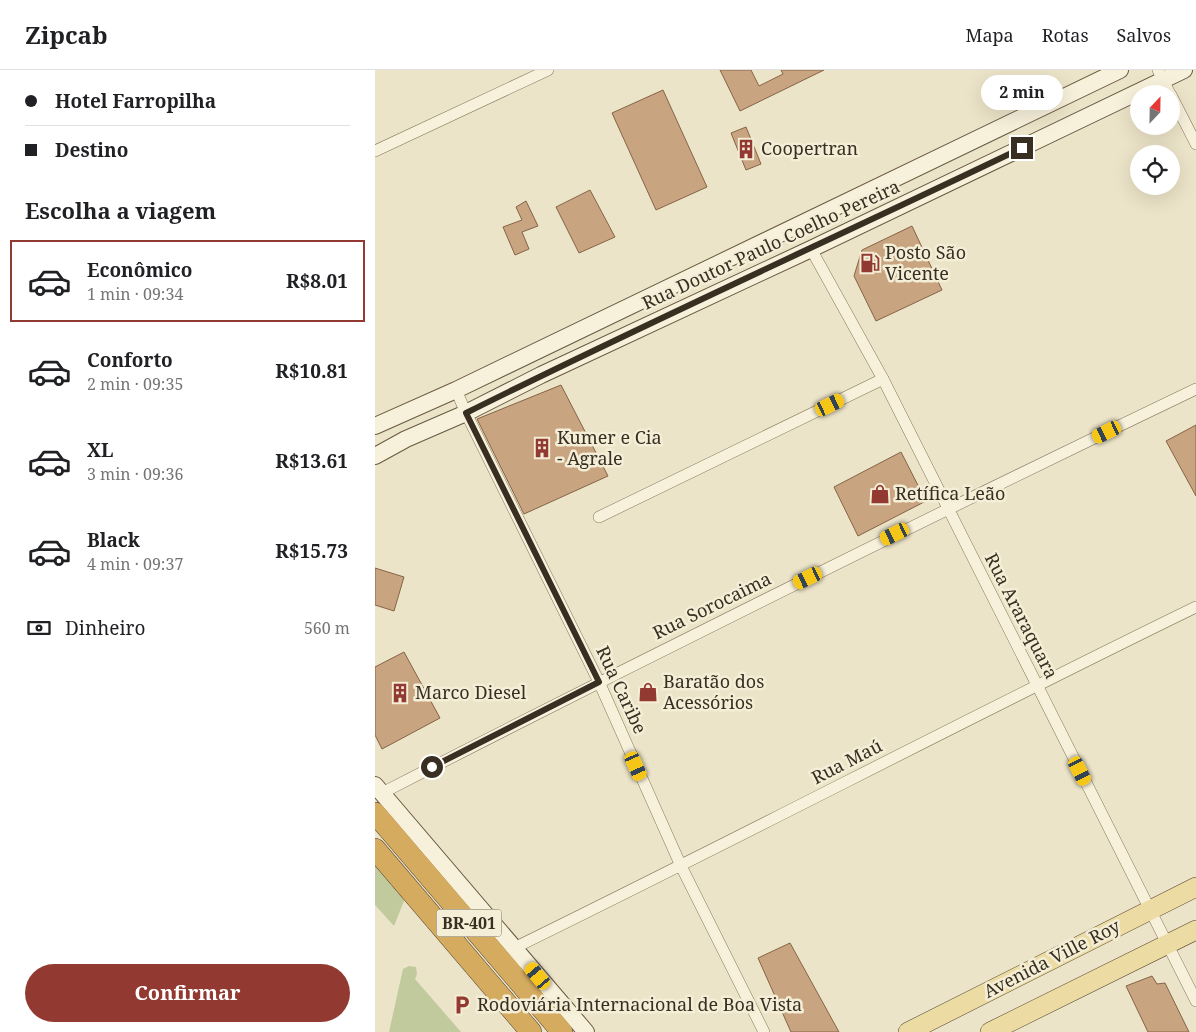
<!DOCTYPE html>
<html lang="pt">
<meta charset="utf-8">
<style>
:root{--surface:#fff;--page:#f6f6f6;--text:#202124;--muted:#757577;--line:#e0e0e0;--accent:#923931}
body{margin:0;font-family:"Noto Serif",serif;background:var(--page);color:var(--text);height:100vh;display:flex;flex-direction:column;font-size:19px;white-space:nowrap}
*{box-sizing:border-box;margin:0}
p{font-size:16px;color:var(--muted)}
.icon{flex:none;width:28px;height:28px;fill:none;stroke:currentColor;stroke-width:2;stroke-linecap:round;stroke-linejoin:round}
.map{position:relative;flex:1;overflow:hidden}
.sheet{display:flex;flex-direction:column;background:var(--surface);width:375px}
.sheet>*{flex:none}
.top-card{display:grid;align-content:center;height:110px;padding:0 25px;background:var(--surface)}
.needle{width:32px;rotate:22deg}
.tools{position:absolute;left:755px;top:15px;display:grid;gap:10px}
.tools a{display:grid;place-items:center;width:50px;height:50px;border-radius:50%;background:var(--surface);box-shadow:0 5px 20px #0002;font-size:25px}
.end{position:absolute;width:22px;height:22px;margin:-11px;border:6px solid #382e21;background:#fff;box-shadow:0 0 0 2px #fff}
.from{border-radius:50%}
.bubble{position:absolute;height:35px;border-radius:18px;background:var(--surface);box-shadow:0 5px 20px #0002;font-size:16px;font-weight:700;line-height:35px;text-align:center}
.car{position:absolute;width:15px;height:30px;margin:-15px -8px;border-radius:6px;box-shadow:0 0 4px 1px #0007;background:linear-gradient(#f5c518 24%,#345 0 40%,#f5c518 0 76%,#345 0 86%,#f5c518 0)}
.top-card b{display:flex;align-items:center;gap:18px;height:48px;font-size:19px}
.top-card b+b{border-top:1px solid var(--line)}
.top-card i{width:12px;height:12px;background:var(--text)}
ul{padding:0;list-style:none}
li{display:flex;align-items:center;gap:15px;height:82px;margin:0 10px 8px;padding:0 15px;border:2px solid transparent;border-radius:0px}
li div{flex:1}
li b{display:block;font-size:19px}
li em{font-style:normal;font-weight:700}
li.selected{border-color:var(--accent)}
li>.icon{width:45px;height:45px;stroke-width:1.5}
h2{padding:0 25px;font-size:22px;line-height:60px}
.pay{display:flex;align-items:center;gap:12px;height:55px;padding:0 25px;font-size:19px}
.pay p{margin-inline-start:auto}
.action{display:flex;gap:10px;margin-top:auto;padding:10px 25px}
.action a{flex:1;height:58px;border-radius:30px;background:var(--accent);color:#fff;font-size:20px;font-weight:700;line-height:58px;text-align:center}
header{display:flex;align-items:center;gap:30px;box-sizing:border-box;height:70px;padding:0 25px;background:var(--surface);border-bottom:1px solid var(--line)}
header strong{font-size:24px}
nav{display:flex;gap:28px;margin-inline-start:auto;font-size:18px}
main{display:flex;flex:1;min-height:0}
.map>svg:first-child{display:block}
</style>
<header>
<strong>Zipcab</strong>
<nav><a>Mapa</a><a>Rotas</a><a>Salvos</a></nav>
</header>
<main>
<section class="sheet">
<div class="top-card">
<b><i class="from"></i>Hotel Farropilha</b>
<b><i></i>Destino</b>
</div>
<h2>Escolha a viagem</h2>
<ul>
<li class="selected"><svg class="icon" aria-label="car" viewBox="0 0 24 24"><path d="M5 17H2v-5l4-1 3-4h7l3 4 3 1v5h-3M9 17h6M6 11h13"/><circle cx="7" cy="17" r="2"/><circle cx="17" cy="17" r="2"/></svg><div><b>Econômico</b><p>1 min · 09:34</p></div><em>R$8.01</em></li>
<li><svg class="icon" aria-label="car" viewBox="0 0 24 24"><path d="M5 17H2v-5l4-1 3-4h7l3 4 3 1v5h-3M9 17h6M6 11h13"/><circle cx="7" cy="17" r="2"/><circle cx="17" cy="17" r="2"/></svg><div><b>Conforto</b><p>2 min · 09:35</p></div><em>R$10.81</em></li>
<li><svg class="icon" aria-label="car" viewBox="0 0 24 24"><path d="M5 17H2v-5l4-1 3-4h7l3 4 3 1v5h-3M9 17h6M6 11h13"/><circle cx="7" cy="17" r="2"/><circle cx="17" cy="17" r="2"/></svg><div><b>XL</b><p>3 min · 09:36</p></div><em>R$13.61</em></li>
<li><svg class="icon" aria-label="car" viewBox="0 0 24 24"><path d="M5 17H2v-5l4-1 3-4h7l3 4 3 1v5h-3M9 17h6M6 11h13"/><circle cx="7" cy="17" r="2"/><circle cx="17" cy="17" r="2"/></svg><div><b>Black</b><p>4 min · 09:37</p></div><em>R$15.73</em></li>
</ul>
<div class="pay"><svg class="icon" aria-label="cash" viewBox="0 0 24 24"><path d="M3 7h18v10H3z"/><circle cx="12" cy="12" r="2"/></svg>Dinheiro<p>560 m</p></div>
<div class="action"><a>Confirmar</a></div>
</section>
<div class="map">
<svg width="821" height="962" viewBox="0 0 821 962">
<rect width="100%" height="100%" fill="#ece4c8"/>
<g fill="#c1ca9c">
<polygon points="0,793 31,826 19,856 0,835"/>
<polygon points="34,896 41,897 42,904 40,909 86,962 14,962 28,899"/>
</g>
<g fill="#c8a480" stroke="#856445">
<polygon points="345,0 376,0 384,16 408,4 406,0 449,0 365,41"/>
<polygon points="288,20 332,117 281,140 237,43"/>
<polygon points="371,57 386,94 371,100 356,63"/>
<polygon points="215,120 240,167 204,183 181,137"/>
<polygon points="151,131 163,156 147,162 154,179 140,185 128,157 147,150 141,137"/>
<polygon points="537,156 567,220 501,251 479,206 487,180"/>
<polygon points="186,315 233,406 149,444 102,349"/>
<polygon points="821,355 821,426 791,371"/>
<polygon points="526,382 551,431 483,466 459,417"/>
<polygon points="0,498 29,507 19,541 0,535"/>
<polygon points="29,582 65,648 7,679 0,665 0,597"/>
<polygon points="415,873 464,962 416,962 383,888"/>
<polygon points="777,906 782,914 790,913 814,962 773,962 751,916"/>
</g>
<g fill="none" stroke-linecap="round" stroke-linejoin="round">
<defs>
<g id="street">
<polyline points="783,0 795,24"/>
<polyline points="796,25 821,74"/>
<polyline points="0,81 173,0"/>
<polyline points="436,179 508,309 821,931"/>
<polyline points="81,320 91,343 224,612 306,796 389,962"/>
<polyline points="224,447 508,309"/>
<path d="M7,723C276,585 548,450 821,319"/>
<path d="M139,878C368,766 593,648 821,537"/>
</g>
<g id="secondary">
<polyline points="0,356 81,320 745,0"/>
<polyline points="0,386 31,369 91,343 166,305 436,179 809,0"/>
<polyline points="0,715 211,962"/>
</g>
<g id="primary">
<polyline points="533,962 821,817"/>
<polyline points="615,962 821,860"/>
</g>
<g id="highway">
<polyline points="0,743 187,962"/>
<polyline points="0,779 156,962"/>
</g>
</defs>
<use href="#street" stroke="#87775e" stroke-width="12"/>
<use href="#secondary" stroke="#695841" stroke-width="18"/>
<use href="#primary" stroke="#554532" stroke-width="20"/>
<use href="#highway" stroke="#554532" stroke-width="22"/>
<use href="#street" stroke="#f7f1db" stroke-width="11"/>
<use href="#secondary" stroke="#f7f1db" stroke-width="16"/>
<use href="#primary" stroke="#ecdba3" stroke-width="19"/>
<use href="#highway" stroke="#d5ab5f" stroke-width="21"/>
</g>
<g fill="none" stroke-linecap="round" stroke-linejoin="round">
<path stroke="#382e21" stroke-width="6" d="M57,697L224,612L91,343C275,251 462,167 647,78"/>
</g>
<defs>
<symbol id="building-bare" viewBox="-9 -9 18 18"><path d="M-4-6H4V6H1V3H-1V6H-4ZM-2.5-4.3h1.7v1.8h-1.7ZM.8-4.3h1.7v1.8H.8ZM-2.5-1h1.7V.8h-1.7ZM.8-1h1.7V.8H.8Z" fill="#923931" stroke="#f4eed7" stroke-width="2.5" paint-order="stroke"/></symbol>
<symbol id="fuel-bare" viewBox="-9 -9 18 18"><path d="M-5.5-6h7V0h2V4h1.3V-2.5L3-4.5l.8-.8L6-3V5H2.5V1h-1V6h-7ZM-4.2-4.7v3.2H.2V-4.7Z" fill="#923931" stroke="#f4eed7" stroke-width="2.5" paint-order="stroke"/></symbol>
<symbol id="shop-bare" viewBox="-9 -9 18 18"><path d="M-5-2.5h2.3a2.7 3.5 0 0 1 5.4 0H5L5.5 6h-11ZM-1.5-2.5h3a1.5 2.3 0 0 0-3 0Z" fill="#923931" stroke="#f4eed7" stroke-width="2.5" paint-order="stroke"/></symbol>
<symbol id="parking-bare" viewBox="-9 -9 18 18"><path d="M-3.5-5.5H1a3.5 3.5 0 0 1 0 7H-1V5.5H-3.5ZM-1-3.4V-.6H.8a1.4 1.4 0 0 0 0-2.8Z" fill="#923931" stroke="#f4eed7" stroke-width="2.5" paint-order="stroke"/></symbol>
</defs>
<g fill-rule="evenodd">
<use href="#building-bare" x="357" y="65" width="28" height="28"/>
<use href="#fuel-bare" x="481" y="179" width="28" height="28"/>
<use href="#building-bare" x="153" y="364" width="28" height="28"/>
<use href="#shop-bare" x="491" y="410" width="28" height="28"/>
<use href="#shop-bare" x="259" y="608" width="28" height="28"/>
<use href="#building-bare" x="11" y="609" width="28" height="28"/>
<use href="#parking-bare" x="73" y="921" width="28" height="28"/>
</g>
<g text-anchor="middle" stroke-width="5" stroke-linejoin="round" paint-order="stroke">
<rect fill="#f4eed7" stroke="#706858" stroke-width="1" x="61.5" y="839.5" width="65" height="27" rx="4"/>
<g font-size="16" font-weight="bold" fill="#382e21">
<text x="94" y="859">BR-401</text>
</g>
<g font-size="18" fill="#382e21" stroke="#f4eed7" text-anchor="start">
<text x="386" y="85">Coopertran</text>
<text x="510" y="189">Posto São<tspan x="510" dy="21">Vicente</tspan></text>
<text x="182" y="374">Kumer e Cia<tspan x="182" dy="21">- Agrale</tspan></text>
<text x="520" y="430">Retífica Leão</text>
<text x="288" y="618">Baratão dos<tspan x="288" dy="21">Acessórios</tspan></text>
<text x="40" y="629">Marco Diesel</text>
<text x="102" y="941">Rodoviária Internacional de Boa Vista</text>
</g>
<g font-size="18" fill="#382e21" stroke="#f4eed7">
<text transform="translate(396 175) rotate(-25)" y="6">Rua Doutor Paulo Coelho Pereira</text>
<text transform="translate(337 536) rotate(-26)" y="6">Rua Sorocaima</text>
<text transform="translate(646 546) rotate(63)" y="6">Rua Araraquara</text>
<text transform="translate(246 620) rotate(65)" y="6">Rua Caribe</text>
<text transform="translate(472 692) rotate(-27)" y="6">Rua Maú</text>
<text transform="translate(677 889) rotate(-27)" y="6">Avenida Ville Roy</text>
</g>
</g>
</svg>
<div class="tools">
<a><svg class="needle" viewBox="-14 -14 28 28"><path d="M0-13l5 13h-10z" fill="#e53935"/><path d="M0 13l5-13h-10z" fill="#757577"/></svg></a>
<a><svg class="icon" aria-label="locate" viewBox="0 0 24 24"><circle cx="12" cy="12" r="6"/><path d="M12 2v4M12 18v4M2 12h4M18 12h4"/></svg></a>
</div>
<i class="end from" style="left:57px;top:697px"></i>
<i class="end" style="left:647px;top:78px"></i>
<div class="bubble" style="left:606px;top:5px;width:82px">2 min</div>
<i class="car" style="left:455px;top:335px;rotate:64deg"></i>
<i class="car" style="left:732px;top:362px;rotate:244deg"></i>
<i class="car" style="left:520px;top:464px;rotate:244deg"></i>
<i class="car" style="left:433px;top:508px;rotate:244deg"></i>
<i class="car" style="left:261px;top:696px;rotate:156deg"></i>
<i class="car" style="left:705px;top:701px;rotate:153deg"></i>
<i class="car" style="left:163px;top:906px;rotate:320deg"></i>
</div>
</main>
